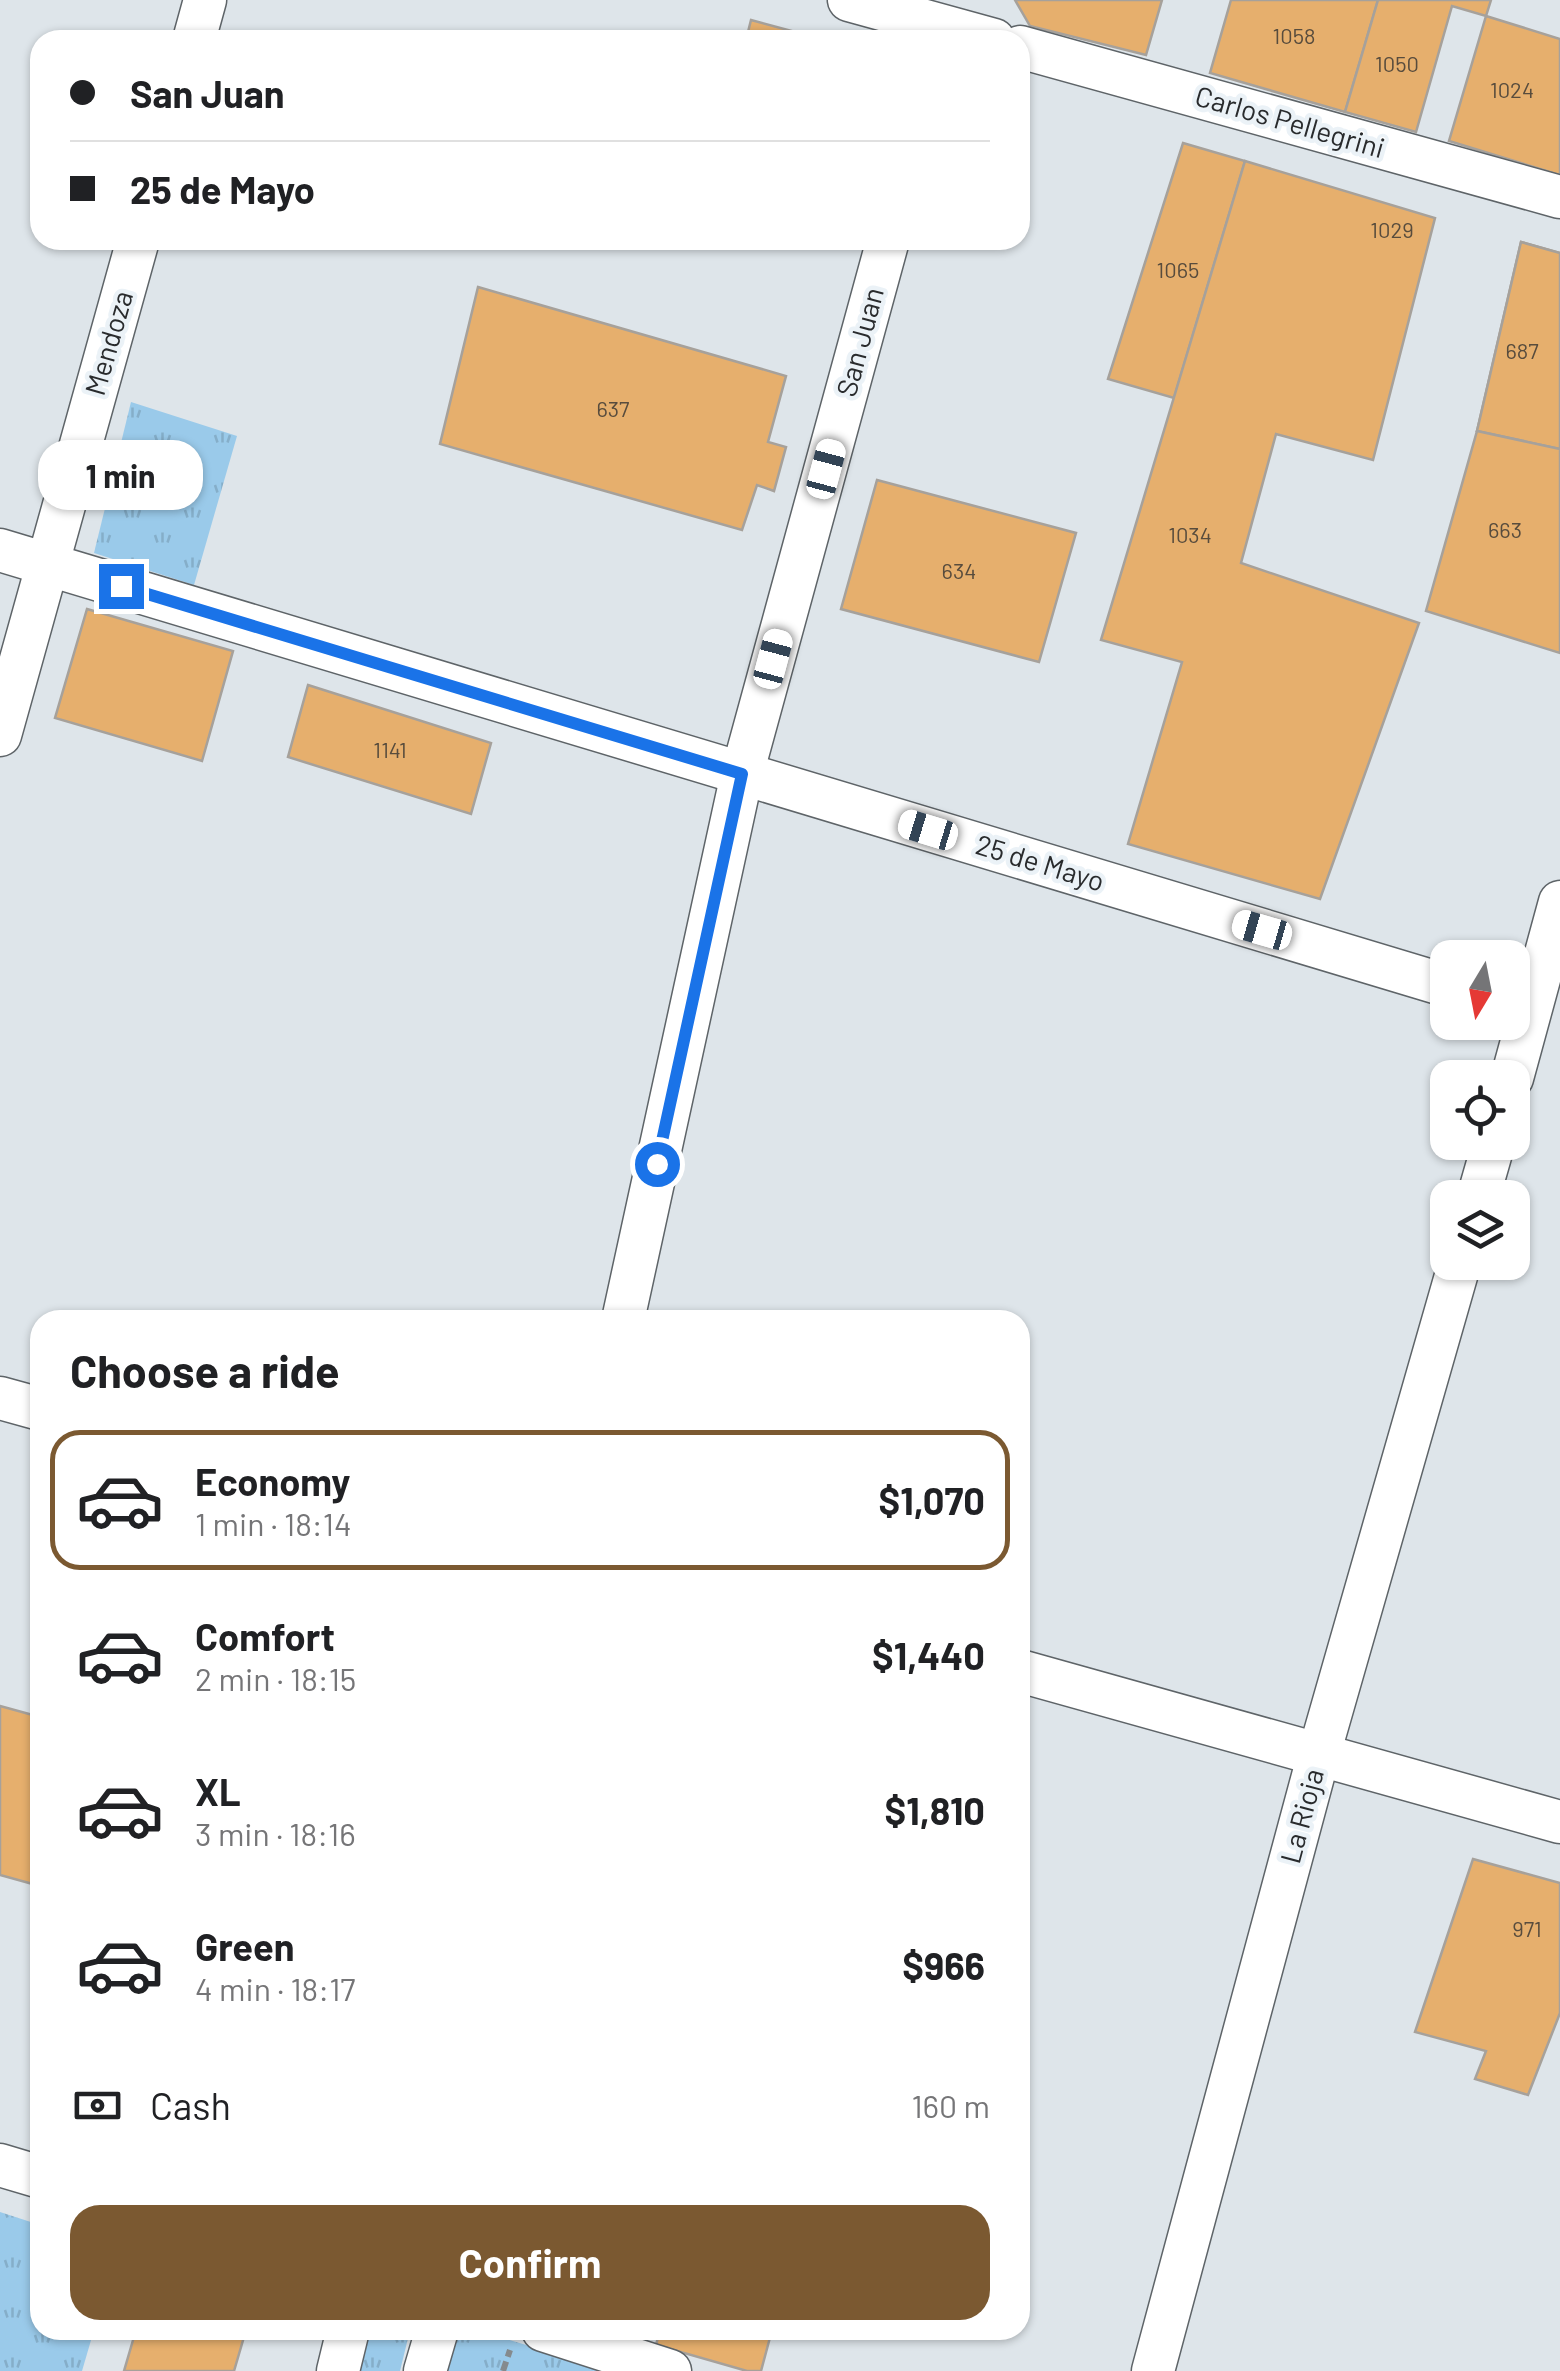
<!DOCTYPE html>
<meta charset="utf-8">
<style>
:root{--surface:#fff;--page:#f6f6f6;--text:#202124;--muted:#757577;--line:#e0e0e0;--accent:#7b5931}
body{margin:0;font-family:Barlow,sans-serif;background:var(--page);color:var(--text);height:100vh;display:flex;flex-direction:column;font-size:38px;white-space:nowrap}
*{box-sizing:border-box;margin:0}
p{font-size:32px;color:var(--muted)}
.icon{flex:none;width:55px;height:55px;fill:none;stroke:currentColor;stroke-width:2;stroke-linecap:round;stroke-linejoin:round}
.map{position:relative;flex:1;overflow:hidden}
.side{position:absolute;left:30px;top:1310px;width:1000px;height:1030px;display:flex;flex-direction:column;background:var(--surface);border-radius:30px;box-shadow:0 2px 8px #0004}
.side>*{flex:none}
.banner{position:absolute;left:30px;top:30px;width:1000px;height:220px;border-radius:30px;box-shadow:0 2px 8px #0004;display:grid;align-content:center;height:220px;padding:0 40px;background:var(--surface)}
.needle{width:65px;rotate:190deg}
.buttons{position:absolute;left:1430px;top:940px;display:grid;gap:20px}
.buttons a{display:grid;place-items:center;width:100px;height:100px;border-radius:20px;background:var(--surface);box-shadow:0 2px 8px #0004;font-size:50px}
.end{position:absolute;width:45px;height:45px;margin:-22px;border:12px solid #1a73e8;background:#fff;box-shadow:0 0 0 5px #fff}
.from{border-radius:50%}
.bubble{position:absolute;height:70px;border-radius:30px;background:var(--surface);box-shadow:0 2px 8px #0004;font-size:32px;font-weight:700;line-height:70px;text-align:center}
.car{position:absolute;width:30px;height:60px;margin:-30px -15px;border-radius:12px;box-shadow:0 0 8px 2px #0007;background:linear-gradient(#fff 24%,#345 0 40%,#fff 0 76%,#345 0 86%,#fff 0)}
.banner b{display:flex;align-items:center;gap:35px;height:95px;font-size:38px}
.banner b+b{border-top:2px solid var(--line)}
.banner i{width:25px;height:25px;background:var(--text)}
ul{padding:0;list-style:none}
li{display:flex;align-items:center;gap:30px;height:140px;margin:0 20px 15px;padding:0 20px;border:5px solid transparent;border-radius:30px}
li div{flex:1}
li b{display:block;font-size:38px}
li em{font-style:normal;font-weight:700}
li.active{border-color:var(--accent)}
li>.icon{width:90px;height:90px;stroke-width:1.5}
h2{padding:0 40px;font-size:45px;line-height:120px}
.pay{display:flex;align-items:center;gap:25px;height:110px;padding:0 40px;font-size:38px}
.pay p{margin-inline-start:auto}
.primary-button{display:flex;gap:20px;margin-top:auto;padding:20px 40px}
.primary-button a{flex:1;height:115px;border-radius:30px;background:var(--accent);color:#fff;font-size:40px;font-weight:700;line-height:115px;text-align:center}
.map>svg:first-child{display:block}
</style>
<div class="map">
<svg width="1560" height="2371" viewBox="0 0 1560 2371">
<defs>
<pattern id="grass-tufts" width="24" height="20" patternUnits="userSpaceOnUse" patternTransform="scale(2.5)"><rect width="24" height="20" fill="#9acaea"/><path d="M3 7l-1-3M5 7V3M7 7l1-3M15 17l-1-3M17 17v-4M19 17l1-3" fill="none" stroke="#85aec9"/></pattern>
</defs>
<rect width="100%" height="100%" fill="#dee5ea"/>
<g fill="url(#grass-tufts)">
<polygon points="131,402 237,436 194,585 94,553"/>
<polygon points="0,2212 40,2225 40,2330 94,2330 82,2371 0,2371"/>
<polygon points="368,2330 410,2330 400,2371 358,2371"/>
<polygon points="454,2330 477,2330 612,2371 442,2371"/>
</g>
<g fill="#e6af6d" stroke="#a6a19b" stroke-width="2.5">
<polygon points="1015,0 1162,0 1146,55 1030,26"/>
<polygon points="1231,0 1378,0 1345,112 1210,73"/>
<polygon points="1378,0 1491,0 1486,16 1452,6 1416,132 1345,112"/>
<polygon points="1486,16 1560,39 1560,175 1449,141"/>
<polygon points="751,20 825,40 746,40"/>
<polygon points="1183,143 1245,161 1174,398 1108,379"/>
<polygon points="1245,161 1435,218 1373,460 1276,434 1241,563 1419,623 1320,899 1128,844 1182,662 1101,640"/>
<polygon points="1521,242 1560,253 1560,313 1540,389 1560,394 1560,449 1477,431"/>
<polygon points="1521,242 1560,253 1560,449 1477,431"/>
<polygon points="478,287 786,376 768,442 786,447 774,491 757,485 742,530 440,444"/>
<polygon points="1477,431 1560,449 1560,653 1426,611"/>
<polygon points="877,480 1076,533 1039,662 841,609"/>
<polygon points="87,609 233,651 202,761 55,718"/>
<polygon points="308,685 491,743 471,814 288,757"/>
<polygon points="0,1706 40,1717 40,1886 0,1875"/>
<polygon points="1473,1859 1560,1883 1560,2013 1528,2095 1475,2079 1486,2051 1415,2032"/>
<polygon points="136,2330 246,2330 234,2371 124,2371"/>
<polygon points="660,2330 772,2330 761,2371 747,2371 656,2345"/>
</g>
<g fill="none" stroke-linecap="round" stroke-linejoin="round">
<defs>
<g id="street">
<polyline points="849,0 994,40"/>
<polyline points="194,40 205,0"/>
<polyline points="1020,47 1560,197"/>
<polyline points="0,550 1448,986"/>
<polyline points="0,735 138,240"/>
<polyline points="1512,1078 1560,902"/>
<polyline points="1478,1198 1494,1142"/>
<polyline points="623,1320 742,774 888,240"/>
<polyline points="0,1398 40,1409"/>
<polyline points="1020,1671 1560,1822"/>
<polyline points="0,2165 40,2177"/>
<polyline points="543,2330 670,2371"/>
<polyline points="338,2371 348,2330"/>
<polyline points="425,2371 437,2330"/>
<polyline points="1153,2371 1319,1754 1460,1262"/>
</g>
</defs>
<use href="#street" stroke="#5e6468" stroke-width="45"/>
<polyline stroke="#858a8d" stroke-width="6" stroke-dasharray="10 5" stroke-linecap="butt" points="503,2371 510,2350"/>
<use href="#street" stroke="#fff" stroke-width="42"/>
</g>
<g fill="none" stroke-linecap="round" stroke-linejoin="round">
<polyline stroke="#1a73e8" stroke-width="12" points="121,586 742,774 657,1164"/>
</g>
<g text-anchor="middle" stroke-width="9" stroke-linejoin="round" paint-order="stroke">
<g font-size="22" fill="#584c3d">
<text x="1294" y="44">1058</text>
<text x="1397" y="72">1050</text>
<text x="1512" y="98">1024</text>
<text x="1392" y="238">1029</text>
<text x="1178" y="278">1065</text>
<text x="1522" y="359">687</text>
<text x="613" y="417">637</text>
<text x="1505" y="538">663</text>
<text x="1190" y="543">1034</text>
<text x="959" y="579">634</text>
<text x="390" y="758">1141</text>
<text x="1527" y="1937">971</text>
</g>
<g font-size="28" fill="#292b2d" stroke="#ebf2f7">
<text transform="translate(1290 122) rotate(16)" y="10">Carlos Pellegrini</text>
<text transform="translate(860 342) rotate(-75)" y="10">San Juan</text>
<text transform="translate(109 343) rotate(-74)" y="10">Mendoza</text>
<text transform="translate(1040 863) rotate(17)" y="10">25 de Mayo</text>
<text transform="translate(1302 1816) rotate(-75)" y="10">La Rioja</text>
</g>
</g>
</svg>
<div class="buttons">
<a><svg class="needle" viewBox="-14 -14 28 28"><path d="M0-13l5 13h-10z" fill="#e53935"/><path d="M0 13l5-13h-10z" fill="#757577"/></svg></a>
<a><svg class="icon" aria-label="locate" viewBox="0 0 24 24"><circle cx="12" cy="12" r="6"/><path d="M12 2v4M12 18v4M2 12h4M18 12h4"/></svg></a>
<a><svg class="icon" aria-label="layers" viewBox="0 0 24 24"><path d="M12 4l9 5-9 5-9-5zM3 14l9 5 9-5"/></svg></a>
</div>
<i class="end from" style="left:657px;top:1164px"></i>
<i class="end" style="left:121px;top:586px"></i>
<div class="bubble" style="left:38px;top:440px;width:165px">1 min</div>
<i class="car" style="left:826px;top:469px;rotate:15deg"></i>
<i class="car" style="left:773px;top:659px;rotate:15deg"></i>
<i class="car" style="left:928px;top:830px;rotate:287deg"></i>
<i class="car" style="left:1262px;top:930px;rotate:286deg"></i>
<div class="banner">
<b><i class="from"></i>San Juan</b>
<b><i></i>25 de Mayo</b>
</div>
<section class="side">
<h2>Choose a ride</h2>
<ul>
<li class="active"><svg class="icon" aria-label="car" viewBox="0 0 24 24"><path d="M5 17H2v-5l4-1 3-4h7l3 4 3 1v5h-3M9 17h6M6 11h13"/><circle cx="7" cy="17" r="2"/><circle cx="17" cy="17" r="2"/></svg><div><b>Economy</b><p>1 min · 18:14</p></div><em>$1,070</em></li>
<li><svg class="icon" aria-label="car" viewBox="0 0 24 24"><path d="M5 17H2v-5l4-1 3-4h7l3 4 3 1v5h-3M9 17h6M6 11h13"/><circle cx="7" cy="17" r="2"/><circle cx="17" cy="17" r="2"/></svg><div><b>Comfort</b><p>2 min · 18:15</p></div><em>$1,440</em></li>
<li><svg class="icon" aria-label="car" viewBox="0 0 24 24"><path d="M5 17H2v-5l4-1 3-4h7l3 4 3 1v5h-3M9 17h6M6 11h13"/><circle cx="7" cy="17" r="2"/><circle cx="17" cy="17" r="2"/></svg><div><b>XL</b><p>3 min · 18:16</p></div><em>$1,810</em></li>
<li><svg class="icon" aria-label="car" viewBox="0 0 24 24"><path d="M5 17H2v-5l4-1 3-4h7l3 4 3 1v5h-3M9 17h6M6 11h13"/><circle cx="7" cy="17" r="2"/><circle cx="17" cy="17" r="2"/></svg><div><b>Green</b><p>4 min · 18:17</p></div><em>$966</em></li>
</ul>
<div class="pay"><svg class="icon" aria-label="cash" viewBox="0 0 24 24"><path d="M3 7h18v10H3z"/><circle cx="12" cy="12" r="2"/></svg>Cash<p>160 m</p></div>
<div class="primary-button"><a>Confirm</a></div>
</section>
</div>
